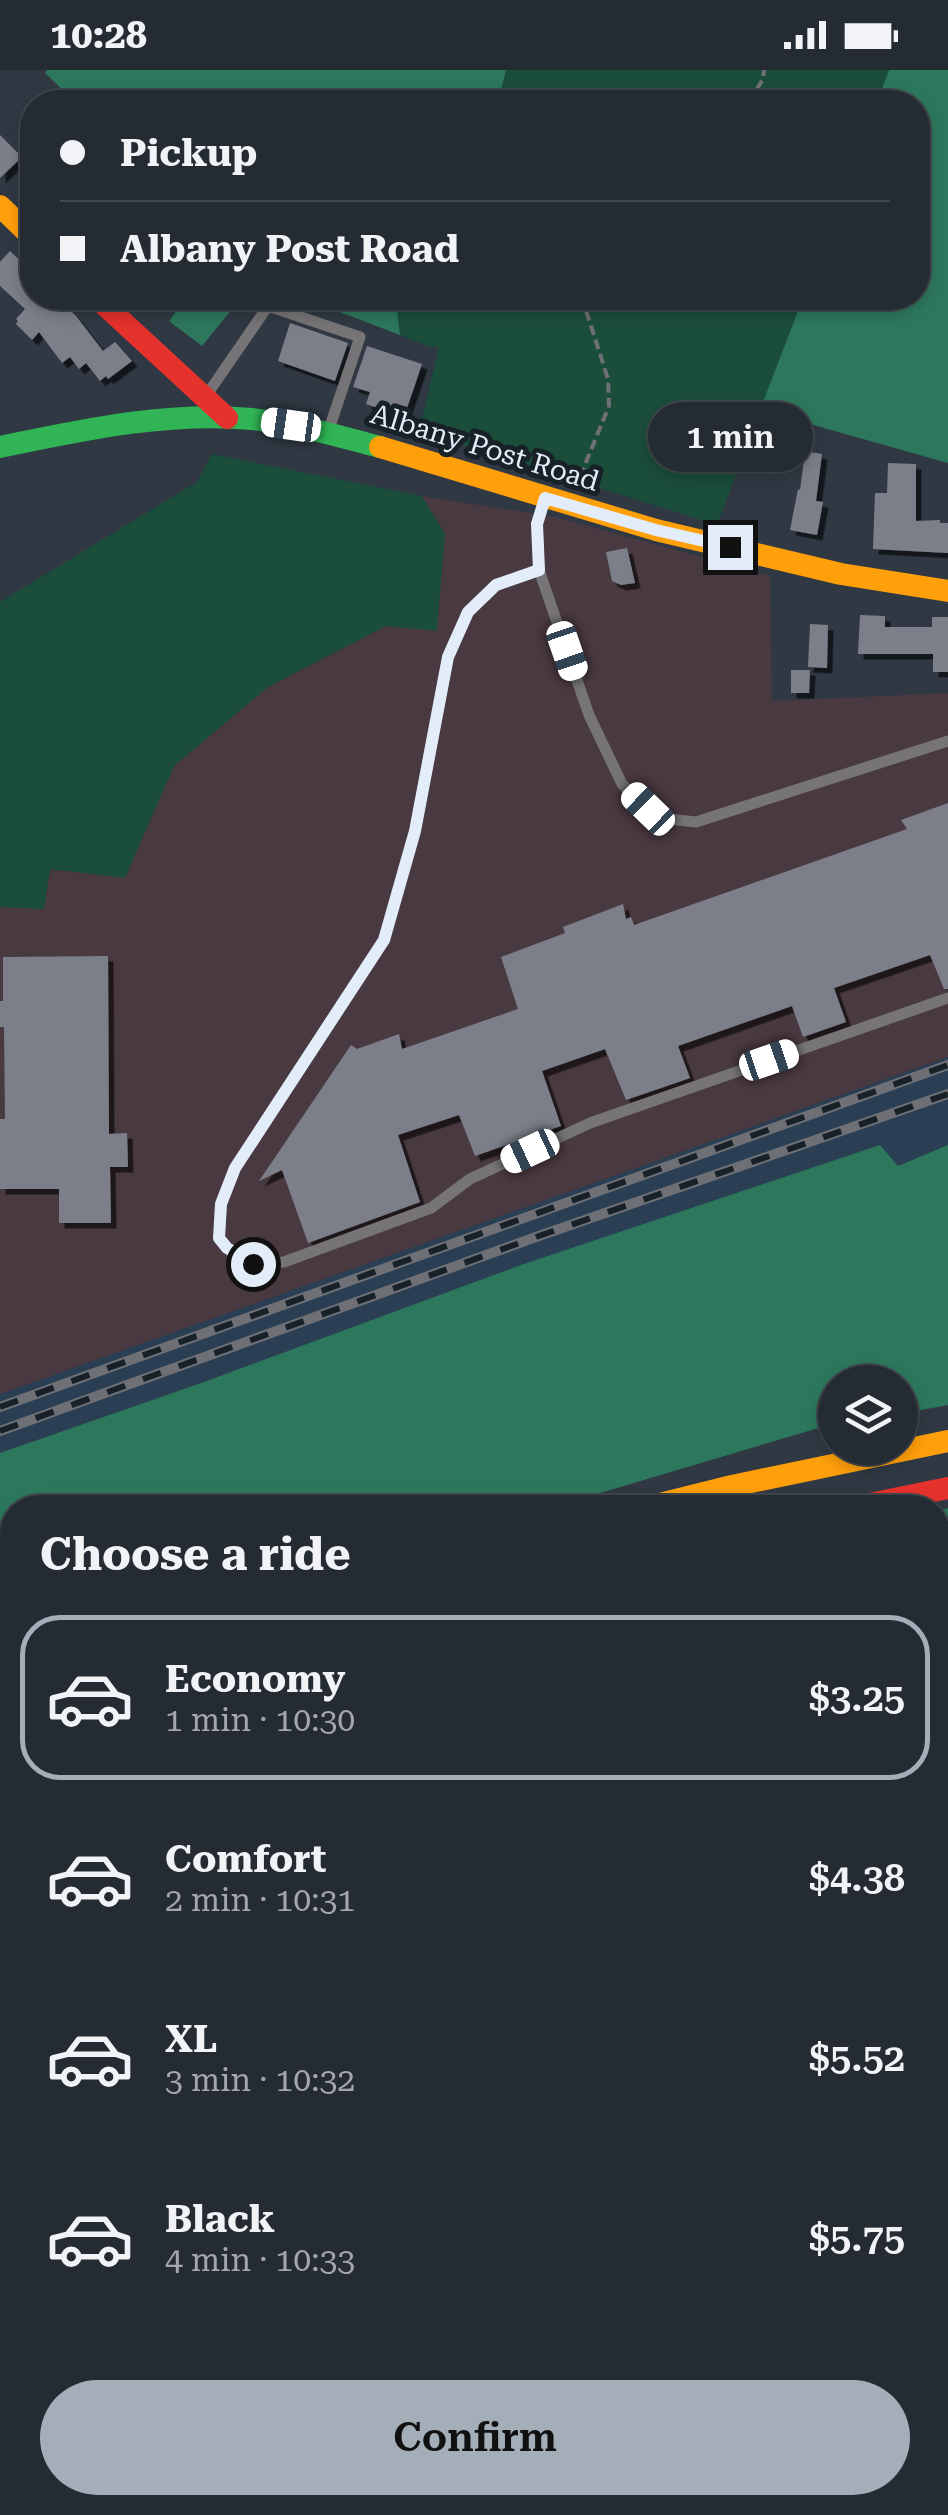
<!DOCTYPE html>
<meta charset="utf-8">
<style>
:root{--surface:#242b32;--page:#30373e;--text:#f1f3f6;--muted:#a3a7ac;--line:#41474d;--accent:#a4aeb9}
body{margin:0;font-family:"Roboto Serif",serif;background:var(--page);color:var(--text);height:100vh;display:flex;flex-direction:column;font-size:38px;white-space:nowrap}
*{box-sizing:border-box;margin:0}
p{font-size:32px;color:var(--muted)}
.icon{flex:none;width:55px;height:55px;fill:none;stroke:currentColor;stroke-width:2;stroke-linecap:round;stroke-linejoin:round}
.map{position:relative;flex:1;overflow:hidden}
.sheet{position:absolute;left:0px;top:1425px;width:950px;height:1020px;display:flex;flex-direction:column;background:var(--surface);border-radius:40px 40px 0 0;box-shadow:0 5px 15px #0003,0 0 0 2px var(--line)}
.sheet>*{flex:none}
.hud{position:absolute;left:20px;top:20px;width:910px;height:220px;border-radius:40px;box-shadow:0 5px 15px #0003,0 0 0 2px var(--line);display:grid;align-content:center;height:220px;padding:0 40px;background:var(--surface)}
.controls{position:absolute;left:818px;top:1295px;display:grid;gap:20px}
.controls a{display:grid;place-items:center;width:100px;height:100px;border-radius:50%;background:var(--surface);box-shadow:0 5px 15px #0003,0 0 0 2px var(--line);font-size:50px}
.end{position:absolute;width:45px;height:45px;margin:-22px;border:12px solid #e2edf9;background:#111;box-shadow:0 0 0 5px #111}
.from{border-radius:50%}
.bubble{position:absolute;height:70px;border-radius:35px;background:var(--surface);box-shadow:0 5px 15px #0003,0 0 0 2px var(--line);font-size:32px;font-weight:600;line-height:70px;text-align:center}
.car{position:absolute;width:30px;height:60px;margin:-30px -15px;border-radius:12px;box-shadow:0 0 8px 2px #0007;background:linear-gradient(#fff 24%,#345 0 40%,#fff 0 76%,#345 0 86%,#fff 0)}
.hud b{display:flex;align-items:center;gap:35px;height:95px;font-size:38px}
.hud b+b{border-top:2px solid var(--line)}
.hud i{width:25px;height:25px;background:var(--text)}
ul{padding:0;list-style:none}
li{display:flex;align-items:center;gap:30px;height:165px;margin:0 20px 15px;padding:0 20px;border:5px solid transparent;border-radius:40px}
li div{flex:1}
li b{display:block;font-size:38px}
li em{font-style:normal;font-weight:600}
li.on{border-color:var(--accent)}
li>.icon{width:90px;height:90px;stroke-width:1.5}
h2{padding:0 40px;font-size:45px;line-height:120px}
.action{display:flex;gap:20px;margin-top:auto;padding:20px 40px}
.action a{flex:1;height:115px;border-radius:60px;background:var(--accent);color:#111;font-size:40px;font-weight:600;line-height:115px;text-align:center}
.status{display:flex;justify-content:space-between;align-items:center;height:70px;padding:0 50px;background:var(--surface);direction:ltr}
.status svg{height:28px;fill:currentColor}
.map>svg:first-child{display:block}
</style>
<div class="status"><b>10:28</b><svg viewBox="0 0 49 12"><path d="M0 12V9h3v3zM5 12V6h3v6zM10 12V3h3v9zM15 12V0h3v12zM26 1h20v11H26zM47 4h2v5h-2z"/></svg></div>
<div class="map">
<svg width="948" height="2445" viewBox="0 0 948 2445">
<defs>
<filter id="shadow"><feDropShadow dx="5.5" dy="5.5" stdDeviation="0" flood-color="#0009"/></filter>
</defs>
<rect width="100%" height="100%" fill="#303943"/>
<polygon fill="#2a3f54" points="948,987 948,1075 898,1096 880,1075 0,1383 0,1324"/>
<polygon fill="#493940" points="422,426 555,447 770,506 772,631 948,623 948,987 0,1324 0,837 44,839 50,799 125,807 174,696 268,617 386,556 445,464"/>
<g fill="#1b4d3b">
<polygon points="506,0 889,0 877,32 498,32"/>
<polygon points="382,228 803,228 717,455 419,361 439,277 428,276 400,265 397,240"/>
<polygon points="212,384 422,426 445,464 437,561 386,556 268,617 174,696 125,808 50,799 44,839 0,837 0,532 197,412"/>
</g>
<g fill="#2d785d">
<polygon points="47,0 506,0 498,32 75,32 45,3"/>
<polygon points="889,0 948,0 948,393 760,340 803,228 918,228 918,32 877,32"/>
<polygon points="186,228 241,228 202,276 169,251"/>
<polygon points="303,228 382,228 397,239 400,265"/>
<polygon points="880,1075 898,1096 948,1075 948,1335 900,1344 900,1312 835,1312 835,1355 815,1359 553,1437 12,1438 12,1576 0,1579 0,1383 204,1312 521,1195"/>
<polygon points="948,1438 948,1511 938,1512 938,1441"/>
<polygon points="12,1675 12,1728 0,1732 0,1678"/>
<polygon points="12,1817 12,2022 0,2006 0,1822"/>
<polygon points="948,2204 948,2445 692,2445 703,2433 938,2432 938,2212"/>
<polygon points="115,2432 359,2432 367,2445 114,2445"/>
</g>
<g fill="#7c7f89" filter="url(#shadow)">
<polygon points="0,65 22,87 0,108"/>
<polygon points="10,181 32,202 32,228 57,228 76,246 103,281 115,272 132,291 108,309 106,306 100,311 86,293 79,299 70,287 62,293 39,262 32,270 16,254 18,251 16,249 25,239 0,216 0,192"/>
<polygon points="290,253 348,273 335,311 278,291"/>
<polygon points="367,276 422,294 404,347 366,334 370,322 353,317"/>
<polygon points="805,381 822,384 816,431 823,432 817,465 790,460 798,419 800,420"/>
<polygon points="888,393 916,394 916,451 940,450 940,453 948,453 948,483 873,479 875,423 887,423"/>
<polygon points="627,478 635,513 621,515 612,511 606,482"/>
<polygon points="860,545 885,546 885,557 932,557 932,547 948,547 948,602 933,602 933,584 858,584"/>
<polygon points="810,554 828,555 827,598 808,597"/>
<polygon points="791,600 810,600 809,623 791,623"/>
<polygon points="948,733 948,919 944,919 930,885 834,918 846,952 803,967 792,936 678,976 690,1008 626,1030 605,979 542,1001 561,1056 475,1086 459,1045 398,1065 420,1132 308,1173 282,1100 259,1111 351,975 357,979 399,964 402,979 518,939 501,887 565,863 563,857 623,834 626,849 631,847 634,855 907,759 901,750"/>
<polygon points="108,886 109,1064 127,1063 128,1097 110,1097 111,1153 59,1153 59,1119 0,1119 0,1049 5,1049 4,957 0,957 0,931 3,931 3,887"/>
</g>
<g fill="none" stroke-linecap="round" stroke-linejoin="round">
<g stroke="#6e7075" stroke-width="4" stroke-dasharray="10 5" stroke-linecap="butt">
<polyline points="749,32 763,9 764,0"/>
<polyline points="580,407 609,336 608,309 582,228"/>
</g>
<g stroke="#767476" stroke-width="11">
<polyline points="206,326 268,236 360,267 328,362"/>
<polyline points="544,432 537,454 539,500 589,645 622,714 648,739 668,749 696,752 948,671"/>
<polyline points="539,500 496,515 468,542 448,587 415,761 384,870 235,1099 221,1134 219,1168 227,1178 253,1194 284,1192 431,1138 470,1109 590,1053 948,928"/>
<polyline points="938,1730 948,1746"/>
</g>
<g stroke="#767476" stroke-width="22">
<path d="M948,1755C933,1773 942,1793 948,1813"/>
<polyline points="938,1897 948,1893"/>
<polyline points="938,2097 948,2090"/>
<polyline points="560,2445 564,2432"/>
</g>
<g stroke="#30b455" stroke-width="22">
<path d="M0,377C82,360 168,341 252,349C295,354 338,366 380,377"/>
<polyline points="0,1610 12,1607"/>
</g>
<g stroke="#ff9f0a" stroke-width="22">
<polyline points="0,136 32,167"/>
<polyline points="380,377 656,460 841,504 948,521"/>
<polyline points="644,1438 732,1416 948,1371"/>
<polyline points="0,1658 12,1655"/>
</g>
<g stroke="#e5322d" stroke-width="22">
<polyline points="97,228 227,348"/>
<polyline points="850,1438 948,1418"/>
</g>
<defs>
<g id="rail">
<polyline points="0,1337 948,995"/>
<polyline points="0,1361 536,1167 948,1024"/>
</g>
</defs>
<use href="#rail" stroke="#6e7076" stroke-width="10"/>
<use href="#rail" stroke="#182028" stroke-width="6" stroke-dasharray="19" stroke-linecap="butt"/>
</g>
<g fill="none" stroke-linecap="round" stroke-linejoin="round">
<polyline stroke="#e2edf9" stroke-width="12" points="253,1194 227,1178 219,1168 221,1134 235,1098 384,870 415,761 448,587 468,542 496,515 539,500 537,454 545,428 656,460 730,477"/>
</g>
<g text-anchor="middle" stroke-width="10" stroke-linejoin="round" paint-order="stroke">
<g font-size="28" fill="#e2edf9" stroke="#182028">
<text transform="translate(485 377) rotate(17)" y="10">Albany Post Road</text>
</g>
</g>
</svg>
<div class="controls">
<a><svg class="icon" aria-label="layers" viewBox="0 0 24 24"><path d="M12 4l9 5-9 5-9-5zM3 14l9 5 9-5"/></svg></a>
</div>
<i class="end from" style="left:253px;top:1194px"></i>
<i class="end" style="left:730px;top:477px"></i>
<div class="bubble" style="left:648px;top:332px;width:165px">1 min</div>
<i class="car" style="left:291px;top:355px;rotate:278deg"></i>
<i class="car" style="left:567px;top:581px;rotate:161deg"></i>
<i class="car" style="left:648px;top:739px;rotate:314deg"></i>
<i class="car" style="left:769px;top:990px;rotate:71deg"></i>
<i class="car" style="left:530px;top:1081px;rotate:245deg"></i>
<div class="hud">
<b><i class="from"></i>Pickup</b>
<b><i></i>Albany Post Road</b>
</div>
<section class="sheet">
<h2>Choose a ride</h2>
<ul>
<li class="on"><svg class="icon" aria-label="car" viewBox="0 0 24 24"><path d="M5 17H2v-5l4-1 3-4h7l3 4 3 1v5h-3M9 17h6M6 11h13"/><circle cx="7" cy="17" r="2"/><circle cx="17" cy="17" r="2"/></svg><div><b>Economy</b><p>1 min · 10:30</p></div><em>$3.25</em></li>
<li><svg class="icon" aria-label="car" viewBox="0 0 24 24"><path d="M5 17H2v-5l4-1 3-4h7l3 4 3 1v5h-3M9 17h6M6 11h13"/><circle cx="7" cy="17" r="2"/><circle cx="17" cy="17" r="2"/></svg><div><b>Comfort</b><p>2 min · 10:31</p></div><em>$4.38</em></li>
<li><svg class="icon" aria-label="car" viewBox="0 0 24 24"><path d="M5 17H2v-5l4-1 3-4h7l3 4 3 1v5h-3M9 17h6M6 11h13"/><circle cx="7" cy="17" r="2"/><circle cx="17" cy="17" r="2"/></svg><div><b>XL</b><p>3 min · 10:32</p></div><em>$5.52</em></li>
<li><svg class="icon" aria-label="car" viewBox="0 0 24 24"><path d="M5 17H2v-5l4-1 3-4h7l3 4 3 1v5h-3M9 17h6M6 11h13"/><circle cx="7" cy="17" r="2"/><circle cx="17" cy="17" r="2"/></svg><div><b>Black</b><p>4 min · 10:33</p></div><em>$5.75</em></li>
</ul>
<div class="action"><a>Confirm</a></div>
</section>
</div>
